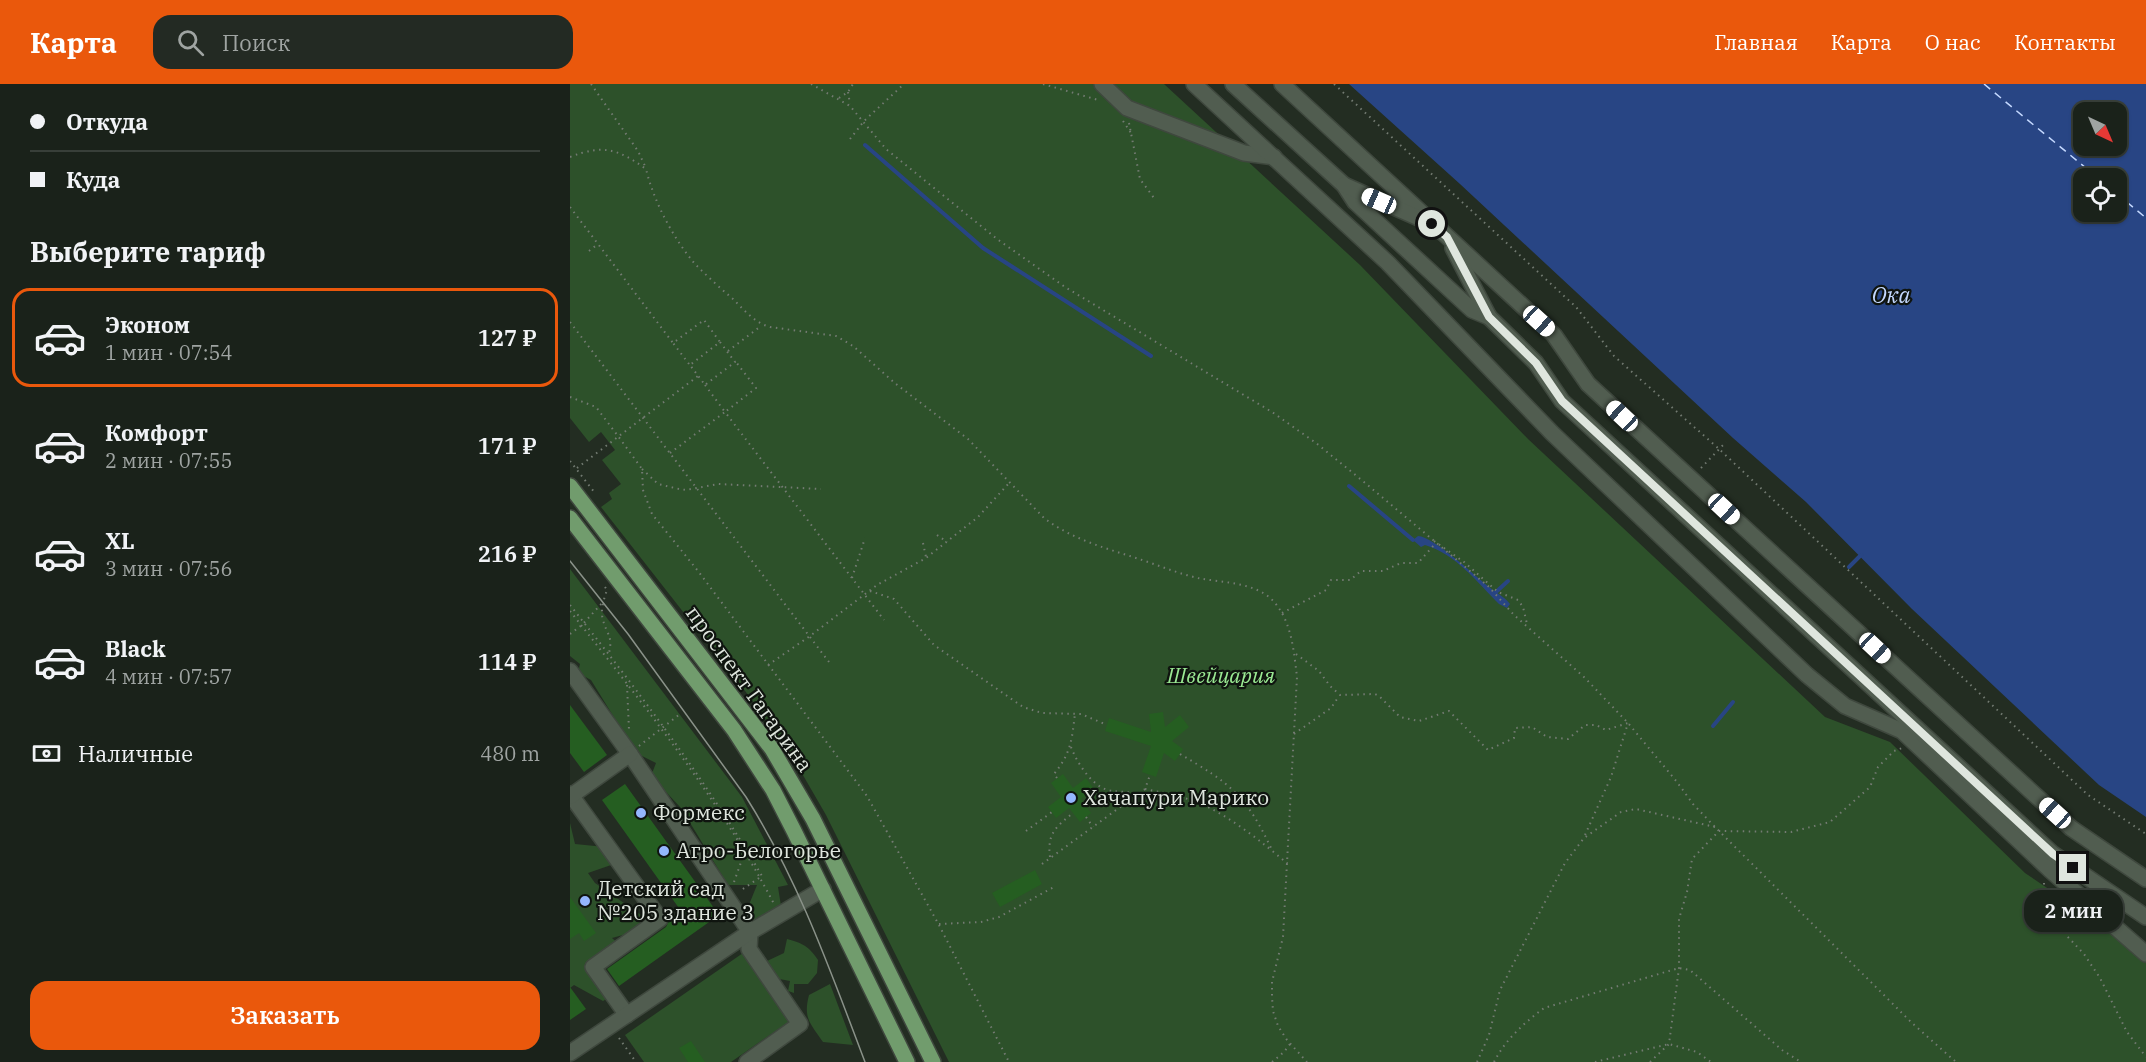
<!DOCTYPE html>
<html lang="ru">
<meta charset="utf-8">
<style>
:root{--surface:#1a221a;--page:#232a23;--text:#f1f3f6;--muted:#9fa4a2;--line:#383f39;--accent:#ea580c}
body{margin:0;font-family:"IBM Plex Serif",serif;background:var(--page);color:var(--text);height:100vh;display:flex;flex-direction:column;font-size:22px;white-space:nowrap}
*{box-sizing:border-box;margin:0}
p{font-size:20px;color:var(--muted)}
.icon{flex:none;width:33px;height:33px;fill:none;stroke:currentColor;stroke-width:2;stroke-linecap:round;stroke-linejoin:round}
.map{position:relative;flex:1;overflow:hidden}
.side{display:flex;flex-direction:column;background:var(--surface);width:570px}
.side>*{flex:none}
.hud{display:grid;align-content:center;height:132px;padding:0 30px;background:var(--surface)}
.needle{width:39px;rotate:136deg}
.controls{position:absolute;left:1503px;top:18px;display:grid;gap:12px}
.controls a{display:grid;place-items:center;width:54px;height:54px;border-radius:12px;background:var(--surface);box-shadow:0 2px 4px #0004,0 0 0 2px var(--line);font-size:30px}
.end{position:absolute;width:27px;height:27px;margin:-14px;border:8px solid #dfe6de;background:#111;box-shadow:0 0 0 3px #111}
.from{border-radius:50%}
.bubble{position:absolute;height:42px;border-radius:18px;background:var(--surface);box-shadow:0 2px 4px #0004,0 0 0 2px var(--line);font-size:20px;font-weight:600;line-height:42px;text-align:center}
.car{position:absolute;width:18px;height:36px;margin:-18px -9px;border-radius:8px;box-shadow:0 0 4px 2px #0007;background:linear-gradient(#fff 24%,#345 0 40%,#fff 0 76%,#345 0 86%,#fff 0)}
.hud b{display:flex;align-items:center;gap:21px;height:57px;font-size:22px}
.hud b+b{border-top:2px solid var(--line)}
.hud i{width:15px;height:15px;background:var(--text)}
ul{padding:0;list-style:none}
li{display:flex;align-items:center;gap:18px;height:99px;margin:0 12px 9px;padding:0 18px;border:3px solid transparent;border-radius:18px}
li div{flex:1}
li b{display:block;font-size:22px}
li em{font-style:normal;font-weight:600}
li.selected{border-color:var(--accent)}
li>.icon{width:54px;height:54px;stroke-width:1.5}
h2{padding:0 30px;font-size:27px;line-height:72px}
.pay{display:flex;align-items:center;gap:15px;height:66px;padding:0 30px;font-size:22px}
.pay p{margin-inline-start:auto}
.primary-button{display:flex;gap:12px;margin-top:auto;padding:12px 30px}
.primary-button a{flex:1;height:69px;border-radius:18px;background:var(--accent);color:#fff;font-size:24px;font-weight:600;line-height:69px;text-align:center}
header{display:flex;align-items:center;gap:36px;box-sizing:border-box;height:84px;padding:0 30px;background:var(--accent);color:#fff}
header strong{font-size:28px}
nav{display:flex;gap:33px;margin-inline-start:auto;font-size:21px}
.search{width:420px;height:54px;background:var(--page);display:flex;align-items:center;gap:15px;box-sizing:border-box;padding:0 21px;border-radius:18px;color:var(--muted);font-size:22px}
main{display:flex;flex:1;min-height:0}
.map>svg:first-child{display:block}
</style>
<header>
<strong>Карта</strong>
<div class="search"><svg class="icon" aria-label="search" viewBox="0 0 24 24"><circle cx="10" cy="10" r="6"/><path d="M15 15l6 6"/></svg>Поиск</div>
<nav><a>Главная</a><a>Карта</a><a>О нас</a><a>Контакты</a></nav>
</header>
<main>
<section class="side">
<div class="hud">
<b><i class="from"></i>Откуда</b>
<b><i></i>Куда</b>
</div>
<h2>Выберите тариф</h2>
<ul>
<li class="selected"><svg class="icon" aria-label="car" viewBox="0 0 24 24"><path d="M5 17H2v-5l4-1 3-4h7l3 4 3 1v5h-3M9 17h6M6 11h13"/><circle cx="7" cy="17" r="2"/><circle cx="17" cy="17" r="2"/></svg><div><b>Эконом</b><p>1 мин · 07:54</p></div><em>127 ₽</em></li>
<li><svg class="icon" aria-label="car" viewBox="0 0 24 24"><path d="M5 17H2v-5l4-1 3-4h7l3 4 3 1v5h-3M9 17h6M6 11h13"/><circle cx="7" cy="17" r="2"/><circle cx="17" cy="17" r="2"/></svg><div><b>Комфорт</b><p>2 мин · 07:55</p></div><em>171 ₽</em></li>
<li><svg class="icon" aria-label="car" viewBox="0 0 24 24"><path d="M5 17H2v-5l4-1 3-4h7l3 4 3 1v5h-3M9 17h6M6 11h13"/><circle cx="7" cy="17" r="2"/><circle cx="17" cy="17" r="2"/></svg><div><b>XL</b><p>3 мин · 07:56</p></div><em>216 ₽</em></li>
<li><svg class="icon" aria-label="car" viewBox="0 0 24 24"><path d="M5 17H2v-5l4-1 3-4h7l3 4 3 1v5h-3M9 17h6M6 11h13"/><circle cx="7" cy="17" r="2"/><circle cx="17" cy="17" r="2"/></svg><div><b>Black</b><p>4 мин · 07:57</p></div><em>114 ₽</em></li>
</ul>
<div class="pay"><svg class="icon" aria-label="cash" viewBox="0 0 24 24"><path d="M3 7h18v10H3z"/><circle cx="12" cy="12" r="2"/></svg>Наличные<p>480 m</p></div>
<div class="primary-button"><a>Заказать</a></div>
</section>
<div class="map">
<svg width="1576" height="978" viewBox="0 0 1576 978">
<rect width="100%" height="100%" fill="#232d22"/>
<g fill="#2d512a">
<polygon points="0,0 594,0 790,181 958,355 1255,633 1320,658 1455,789 1576,871 1576,978 379,978 256,731 230,686 179,612 31,423 42,415 39,409 51,400 32,376 45,366 31,348 19,358 0,334"/>
<polygon points="0,485 172,713 218,801 208,803 211,822 186,837 174,833 187,801 158,801 111,724 81,692 86,679 66,669 21,596 8,589 10,580 0,572"/>
<polygon points="0,739 5,760 35,763 44,780 18,789 25,799 80,837 71,846 42,854 54,865 30,882 46,909 33,917 4,901 0,904"/>
<path d="M217,855C232,859 239,862 248,876L247,889L238,900H224V909L218,907L220,897L204,894L197,877L214,869Z"/>
<polygon points="173,869 220,937 161,978 74,978 55,951"/>
<path d="M260,900L283,961L253,958C240,939 233,934 239,911Z"/>
</g>
<g fill="#284584" fill-rule="evenodd">
<path d="M779,0H1576V733L1529,701L1342,525L1236,418L1163,354L890,100ZM1514,28H1546V62H1514ZM1514,94H1546V128H1514Z"/>
<path d="M848,452C864,453 904,491 918,502C926,509 934,512 940,520L937,524L929,520C907,498 886,470 855,461L851,463L843,456Z"/>
</g>
<g fill="none" stroke-linecap="round" stroke-linejoin="round">
<g stroke="#284584" stroke-width="4">
<polyline points="295,61 413,164 581,272"/>
<polyline points="779,402 843,456"/>
<polyline points="1279,483 1291,471"/>
<polyline points="926,508 938,497"/>
<polyline points="1143,642 1163,618"/>
</g>
<g stroke="#c5d9ff" stroke-width="1.5" stroke-dasharray="8 6" stroke-linecap="butt">
<polyline points="1414,0 1528,94"/>
<polyline points="1546,109 1576,134"/>
</g>
</g>
<g fill="#255e21">
<polygon points="0,621 37,671 14,688 0,669"/>
<polygon points="593,628 595,643 610,631 619,643 602,657 613,665 610,670 605,677 594,669 586,693 572,688 581,662 535,647 539,634 581,648 579,630"/>
<polygon points="493,690 503,704 516,694 524,705 511,715 521,729 510,738 499,724 486,734 478,723 491,713 481,699"/>
<polygon points="55,700 149,831 49,902 37,885 96,843 100,835 111,827 32,716"/>
<polygon points="465,786 472,800 430,823 422,809"/>
<polygon points="0,813 26,849 14,857 9,849 0,855"/>
<polygon points="0,903 16,925 0,936"/>
<polygon points="121,957 135,978 118,978 109,964"/>
</g>
<g fill="none" stroke-linecap="round" stroke-linejoin="round">
<defs>
<g id="minor">
<polyline points="532,0 557,24 674,69 704,73"/>
<polyline points="624,0 818,179 982,349 1237,591 1275,622 1332,647 1479,785 1576,870"/>
<polyline points="663,0 774,101 785,118 902,226 919,233 966,279 992,317 1483,770 1576,833"/>
<polyline points="712,0 984,251 1018,300 1501,744 1576,795"/>
<polyline points="774,101 851,135"/>
<polyline points="883,164 919,233"/>
<polyline points="0,587 60,670 180,848 179,865 230,940 177,978"/>
<polyline points="0,710 90,835 23,883 57,931"/>
<polyline points="1,712 60,670"/>
<polyline points="0,969 180,848 253,805"/>
</g>
<g id="major">
<polyline points="0,402 202,665 243,735 363,978"/>
<polyline points="0,434 164,646 203,706 224,747 337,978"/>
</g>
</defs>
<use href="#minor" stroke="#3f483e" stroke-width="18"/>
<use href="#major" stroke="#3f483e" stroke-width="18"/>
<g stroke="#737b72" stroke-width="2" stroke-dasharray="1.5 4.5" stroke-linecap="butt">
<polyline points="21,0 68,67 75,82"/>
<polyline points="241,0 280,22 316,65 427,155 495,203 702,328 746,359 794,398 919,503 944,531 1015,594 1058,639 1107,698 1123,720 1145,743 1342,939 1386,978"/>
<polyline points="473,0 528,16"/>
<polyline points="764,0 1006,223 1044,272 1149,365 1518,711 1576,750"/>
<polyline points="278,8 280,20"/>
<polyline points="269,14 278,8 283,0"/>
<polyline points="553,37 561,49"/>
<polyline points="559,39 570,95 584,114"/>
<polyline points="280,55 294,37 334,0"/>
<path d="M0,73C33,60 48,65 76,85C84,118 103,154 125,180C137,192 150,204 163,215C174,226 185,239 200,243L266,252L283,262L326,300L398,355L474,434C504,457 540,465 575,477C593,483 610,490 628,494C653,499 688,498 705,519C722,539 724,569 727,593L713,853L702,898V913L703,927L708,942L717,956L737,978"/>
<polyline points="0,123 103,259"/>
<polyline points="19,167 28,160"/>
<polyline points="0,238 259,578"/>
<polygon points="150,258 165,278 135,301 120,281"/>
<polyline points="158,267 191,242"/>
<polyline points="119,280 103,259 134,236 150,258"/>
<polyline points="135,301 155,328 186,304 166,278"/>
<polyline points="0,313 26,323 48,352 72,385 73,406 82,430 128,487 297,712 369,841 439,978"/>
<polyline points="100,369 155,328 314,536"/>
<polyline points="0,377 25,409"/>
<polyline points="7,384 128,292"/>
<polyline points="1131,384 1156,358"/>
<polyline points="72,385 88,400 109,405 116,406 148,400 251,405"/>
<polyline points="367,451 377,458"/>
<polyline points="864,457 894,478 928,508 948,516 953,523 957,540"/>
<polyline points="353,459 356,473"/>
<polyline points="282,494 295,454"/>
<path d="M35,503L37,506C34,515 30,526 33,536C37,551 43,552 39,569"/>
<polyline points="300,507 324,515 364,561 453,623 472,629 511,630 537,641"/>
<path d="M0,521C69,608 136,696 192,792L170,807"/>
<path d="M0,527C73,620 149,714 204,820"/>
<polyline points="712,529 756,506 761,496 780,496 791,487 813,487 831,479 848,479 865,460"/>
<polyline points="0,550 12,541 33,518"/>
<polyline points="726,570 749,587 760,602 770,611 805,610 809,612 830,633 849,637 879,627 918,666 944,654 945,644 962,643 977,653 998,655 1015,641 1026,641 1036,646 1058,639"/>
<polyline points="198,581 240,552 307,501 356,474 408,433 440,398"/>
<polyline points="57,601 59,646"/>
<polyline points="724,650 761,624 769,612"/>
<polyline points="69,662 110,630"/>
<path d="M501,663C507,679 522,702 538,706C549,709 557,706 566,711"/>
<path d="M610,670C661,700 676,711 702,766"/>
<path d="M487,694L484,690C501,669 502,656 505,629"/>
<path d="M575,705C593,709 612,712 629,719C660,732 693,759 718,780"/>
<polyline points="516,733 523,743"/>
<polyline points="456,747 482,728"/>
<polyline points="1015,751 1041,693 1058,639"/>
<path d="M480,773C477,749 486,743 503,729"/>
<polyline points="472,780 575,705 580,691"/>
<polyline points="164,798 175,767"/>
<polyline points="1474,799 1474,809 1496,851 1514,870 1530,894 1557,948 1576,973"/>
<polyline points="369,840 411,838 429,833 484,803"/>
<polyline points="49,954 66,978"/>
<polyline points="702,978 714,968 720,960"/>
<polyline points="907,978 919,951 930,906 995,779 1014,754 1051,728 1066,725 1145,743"/>
<path d="M924,978C935,956 954,939 974,924L1109,884L1120,886L1212,966L1231,978"/>
<polyline points="1025,978 1099,960 1127,968 1141,978"/>
<polyline points="1080,978 1099,960 1109,884 1109,835 1117,808 1122,775 1149,747 1221,748 1260,738 1300,703 1308,683 1324,667 1332,664"/>
</g>
<use href="#minor" stroke="#515d50" stroke-width="15"/>
<use href="#major" stroke="#719c6d" stroke-width="15"/>
<path stroke="#8a9289" stroke-width="1.5" d="M0,477L58,550L176,713C229,797 260,886 295,978"/>
</g>
<g fill="none" stroke-linecap="round" stroke-linejoin="round">
<polyline stroke="#dfe6de" stroke-width="8" points="862,140 877,153 919,233 966,279 992,317 1483,770 1503,784"/>
</g>
<g fill="#94b7fd" stroke="#0f140f" stroke-width="2">
<circle cx="501" cy="714" r="6"/>
<circle cx="71" cy="729" r="6"/>
<circle cx="94" cy="767" r="6"/>
<circle cx="15" cy="817" r="6"/>
</g>
<g text-anchor="middle" stroke-width="4.5" stroke-linejoin="round" paint-order="stroke">
<g font-size="21" font-style="italic" fill="#9ae993" stroke="#0f140f">
<text x="651" y="599">Швейцария</text>
</g>
<g font-size="21" fill="#dfe6de" stroke="#0f140f">
<text transform="translate(179 605) rotate(54)" y="7">проспект Гагарина</text>
</g>
<g font-size="21" fill="#dfe6de" stroke="#0f140f" text-anchor="start">
<text x="513" y="721">Хачапури Марико</text>
<text x="83" y="736">Формекс</text>
<text x="106" y="774">Агро-Белогорье</text>
<text x="27" y="812">Детский сад<tspan x="27" dy="24">№205 здание 3</tspan></text>
</g>
<g font-size="22" font-style="italic" fill="#c5d9ff" stroke="#0f140f">
<text x="1321" y="219">Ока</text>
</g>
</g>
</svg>
<div class="controls">
<a><svg class="needle" viewBox="-14 -14 28 28"><path d="M0-13l5 13h-10z" fill="#e53935"/><path d="M0 13l5-13h-10z" fill="#9fa4a2"/></svg></a>
<a><svg class="icon" aria-label="locate" viewBox="0 0 24 24"><circle cx="12" cy="12" r="6"/><path d="M12 2v4M12 18v4M2 12h4M18 12h4"/></svg></a>
</div>
<i class="end from" style="left:862px;top:140px"></i>
<i class="end" style="left:1503px;top:784px"></i>
<div class="bubble" style="left:1454px;top:806px;width:99px">2 мин</div>
<i class="car" style="left:809px;top:117px;rotate:294deg"></i>
<i class="car" style="left:969px;top:237px;rotate:132deg"></i>
<i class="car" style="left:1052px;top:332px;rotate:313deg"></i>
<i class="car" style="left:1154px;top:425px;rotate:133deg"></i>
<i class="car" style="left:1305px;top:564px;rotate:133deg"></i>
<i class="car" style="left:1485px;top:729px;rotate:312deg"></i>
</div>
</main>
